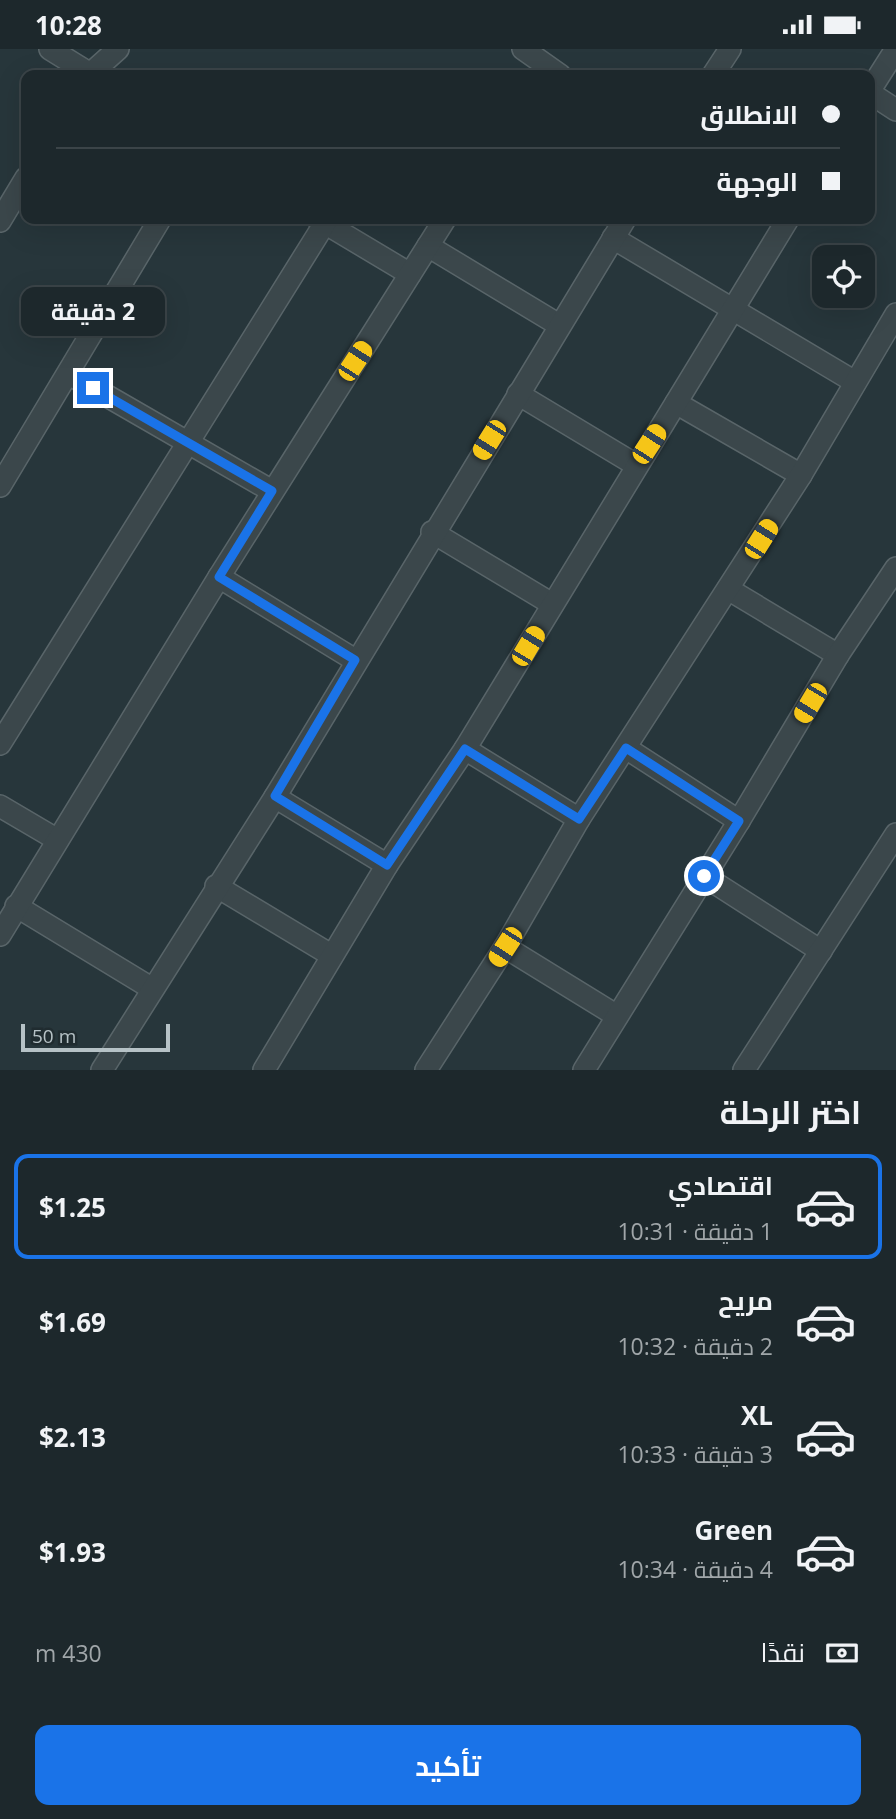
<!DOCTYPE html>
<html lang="ar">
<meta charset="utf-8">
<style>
:root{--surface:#1d282c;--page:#253034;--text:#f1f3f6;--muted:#a0a6a9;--line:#3b4448;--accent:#1a73e8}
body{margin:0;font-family:"Open Sans",Cairo,sans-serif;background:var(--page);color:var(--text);direction:rtl;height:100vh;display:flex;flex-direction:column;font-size:26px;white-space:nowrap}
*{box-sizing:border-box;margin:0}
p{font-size:23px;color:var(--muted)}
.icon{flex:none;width:38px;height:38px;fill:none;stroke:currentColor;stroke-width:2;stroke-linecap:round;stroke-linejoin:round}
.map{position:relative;height:1021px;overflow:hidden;direction:ltr}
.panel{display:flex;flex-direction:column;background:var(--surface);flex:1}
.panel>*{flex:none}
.banner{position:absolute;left:21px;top:21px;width:854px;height:154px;border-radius:14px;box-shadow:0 7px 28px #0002,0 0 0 2px var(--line);direction:rtl;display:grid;align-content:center;height:154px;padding:0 35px;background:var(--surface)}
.fabs{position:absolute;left:812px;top:196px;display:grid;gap:14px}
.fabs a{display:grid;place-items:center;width:63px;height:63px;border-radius:14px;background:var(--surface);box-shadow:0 7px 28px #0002,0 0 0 2px var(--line);font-size:35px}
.scale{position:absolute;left:21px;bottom:18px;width:149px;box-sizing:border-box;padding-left:7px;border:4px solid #b6c2c6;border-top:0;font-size:19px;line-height:24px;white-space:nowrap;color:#b6c2c6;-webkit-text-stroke:5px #202c30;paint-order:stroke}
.end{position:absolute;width:32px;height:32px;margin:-16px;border:9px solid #1a73e8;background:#fff;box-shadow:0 0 0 4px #fff}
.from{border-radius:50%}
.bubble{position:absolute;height:49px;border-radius:14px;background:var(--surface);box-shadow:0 7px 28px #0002,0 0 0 2px var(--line);font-size:23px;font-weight:700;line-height:49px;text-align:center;direction:rtl}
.car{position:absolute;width:21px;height:42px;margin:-21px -10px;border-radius:9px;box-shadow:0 0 5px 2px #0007;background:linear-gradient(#f5c518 24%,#345 0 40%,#f5c518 0 76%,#345 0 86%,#f5c518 0)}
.banner b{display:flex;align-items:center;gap:24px;height:66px;font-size:26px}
.banner b+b{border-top:2px solid var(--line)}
.banner i{width:18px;height:18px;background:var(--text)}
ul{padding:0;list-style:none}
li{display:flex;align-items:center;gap:21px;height:105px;margin:0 14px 10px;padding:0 21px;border:4px solid transparent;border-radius:14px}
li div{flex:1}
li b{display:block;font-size:26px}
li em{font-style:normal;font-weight:700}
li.on{border-color:var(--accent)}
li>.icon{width:63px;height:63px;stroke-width:1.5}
h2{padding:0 35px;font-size:32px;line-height:84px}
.pay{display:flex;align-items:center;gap:18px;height:77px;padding:0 35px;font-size:26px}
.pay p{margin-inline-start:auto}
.cta{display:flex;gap:14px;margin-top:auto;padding:14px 35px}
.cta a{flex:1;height:80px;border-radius:14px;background:var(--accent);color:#fff;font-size:28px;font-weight:700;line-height:80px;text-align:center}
.status{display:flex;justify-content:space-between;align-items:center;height:49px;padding:0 35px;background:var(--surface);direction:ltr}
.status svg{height:19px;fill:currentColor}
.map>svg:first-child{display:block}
</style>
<div class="status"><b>10:28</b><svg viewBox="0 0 49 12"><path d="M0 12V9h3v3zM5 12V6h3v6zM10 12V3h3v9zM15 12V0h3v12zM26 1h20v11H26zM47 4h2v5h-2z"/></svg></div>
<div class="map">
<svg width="896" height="1021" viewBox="0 0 896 1021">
<rect width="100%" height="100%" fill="#27363b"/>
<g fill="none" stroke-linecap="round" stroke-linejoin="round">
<defs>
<g id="minor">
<polyline points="50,0 92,26"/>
<polyline points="523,0 560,26"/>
<polyline points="89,26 118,0"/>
<polyline points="713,26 730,0"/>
<polyline points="870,41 896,0"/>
<polyline points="870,44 896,61"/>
<polyline points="318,170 410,225"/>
<polyline points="0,172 26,129"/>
<polyline points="613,189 855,333"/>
<polyline points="428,197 559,276"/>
<polyline points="69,325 272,442"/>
<polyline points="518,345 636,416"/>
<polyline points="676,354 801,426"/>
<polyline points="0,437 160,170"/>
<polyline points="432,483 552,555"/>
<polyline points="219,528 355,611"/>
<polyline points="728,540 838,606"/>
<polyline points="0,695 325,174"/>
<polyline points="626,699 739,772"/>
<polyline points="465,700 579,770"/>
<polyline points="275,748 387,816"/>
<polyline points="0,757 56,790"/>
<polyline points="704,827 821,902"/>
<polyline points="216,837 331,906"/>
<polyline points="16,857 151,939"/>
<polyline points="0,886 219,528 445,170"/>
<polyline points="505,898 617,967"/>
<polyline points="102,1021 275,748 625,170"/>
<polyline points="264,1021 387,816 465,700 788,170"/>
<polyline points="426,1021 505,898 579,770 801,426 896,265"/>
<polyline points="584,1021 739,772 838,606 896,519"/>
<polyline points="744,1021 896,785"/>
</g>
</defs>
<use href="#minor" stroke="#596569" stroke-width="24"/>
<use href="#minor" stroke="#3b474b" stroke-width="21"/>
</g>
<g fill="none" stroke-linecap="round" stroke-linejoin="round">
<polyline stroke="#1a73e8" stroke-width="9" points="93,339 272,442 219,528 355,611 275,747 387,816 465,700 579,770 626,699 739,772 704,827"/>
</g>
</svg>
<div class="fabs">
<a><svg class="icon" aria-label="locate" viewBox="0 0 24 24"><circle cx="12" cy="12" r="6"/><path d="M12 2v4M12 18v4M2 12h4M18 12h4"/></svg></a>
</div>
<div class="scale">50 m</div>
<i class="end from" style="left:704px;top:827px"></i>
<i class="end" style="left:93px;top:339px"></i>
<div class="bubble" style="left:21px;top:238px;width:144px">2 دقيقة</div>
<i class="car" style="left:355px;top:312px;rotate:33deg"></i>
<i class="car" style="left:489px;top:391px;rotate:212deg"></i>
<i class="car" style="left:649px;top:395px;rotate:33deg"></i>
<i class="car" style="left:761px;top:490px;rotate:32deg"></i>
<i class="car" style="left:528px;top:597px;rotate:31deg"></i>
<i class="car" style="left:810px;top:654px;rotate:211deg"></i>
<i class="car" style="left:505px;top:898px;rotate:213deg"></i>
<div class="banner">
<b><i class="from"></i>الانطلاق</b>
<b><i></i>الوجهة</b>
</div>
</div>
<section class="panel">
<h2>اختر الرحلة</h2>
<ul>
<li class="on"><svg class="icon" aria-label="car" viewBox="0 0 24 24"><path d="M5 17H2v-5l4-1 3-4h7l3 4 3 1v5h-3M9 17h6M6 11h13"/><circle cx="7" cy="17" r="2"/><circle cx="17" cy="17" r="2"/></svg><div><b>اقتصادي</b><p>1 دقيقة · 10:31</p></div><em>$1.25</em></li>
<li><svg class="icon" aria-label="car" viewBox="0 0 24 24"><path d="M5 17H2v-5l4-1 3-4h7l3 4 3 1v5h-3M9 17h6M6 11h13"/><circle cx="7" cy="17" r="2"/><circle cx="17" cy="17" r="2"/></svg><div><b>مريح</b><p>2 دقيقة · 10:32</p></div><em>$1.69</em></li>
<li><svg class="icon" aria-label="car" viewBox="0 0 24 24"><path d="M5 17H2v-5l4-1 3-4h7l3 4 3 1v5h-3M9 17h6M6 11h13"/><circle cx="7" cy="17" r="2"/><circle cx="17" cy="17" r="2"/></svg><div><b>XL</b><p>3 دقيقة · 10:33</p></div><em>$2.13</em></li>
<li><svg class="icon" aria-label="car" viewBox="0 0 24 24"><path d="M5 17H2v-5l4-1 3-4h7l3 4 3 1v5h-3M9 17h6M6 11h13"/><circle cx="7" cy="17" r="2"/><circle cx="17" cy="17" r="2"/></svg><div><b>Green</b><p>4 دقيقة · 10:34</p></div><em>$1.93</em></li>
</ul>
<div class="pay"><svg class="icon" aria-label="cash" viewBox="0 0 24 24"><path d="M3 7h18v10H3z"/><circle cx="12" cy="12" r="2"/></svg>نقدًا<p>430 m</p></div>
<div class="cta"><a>تأكيد</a></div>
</section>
